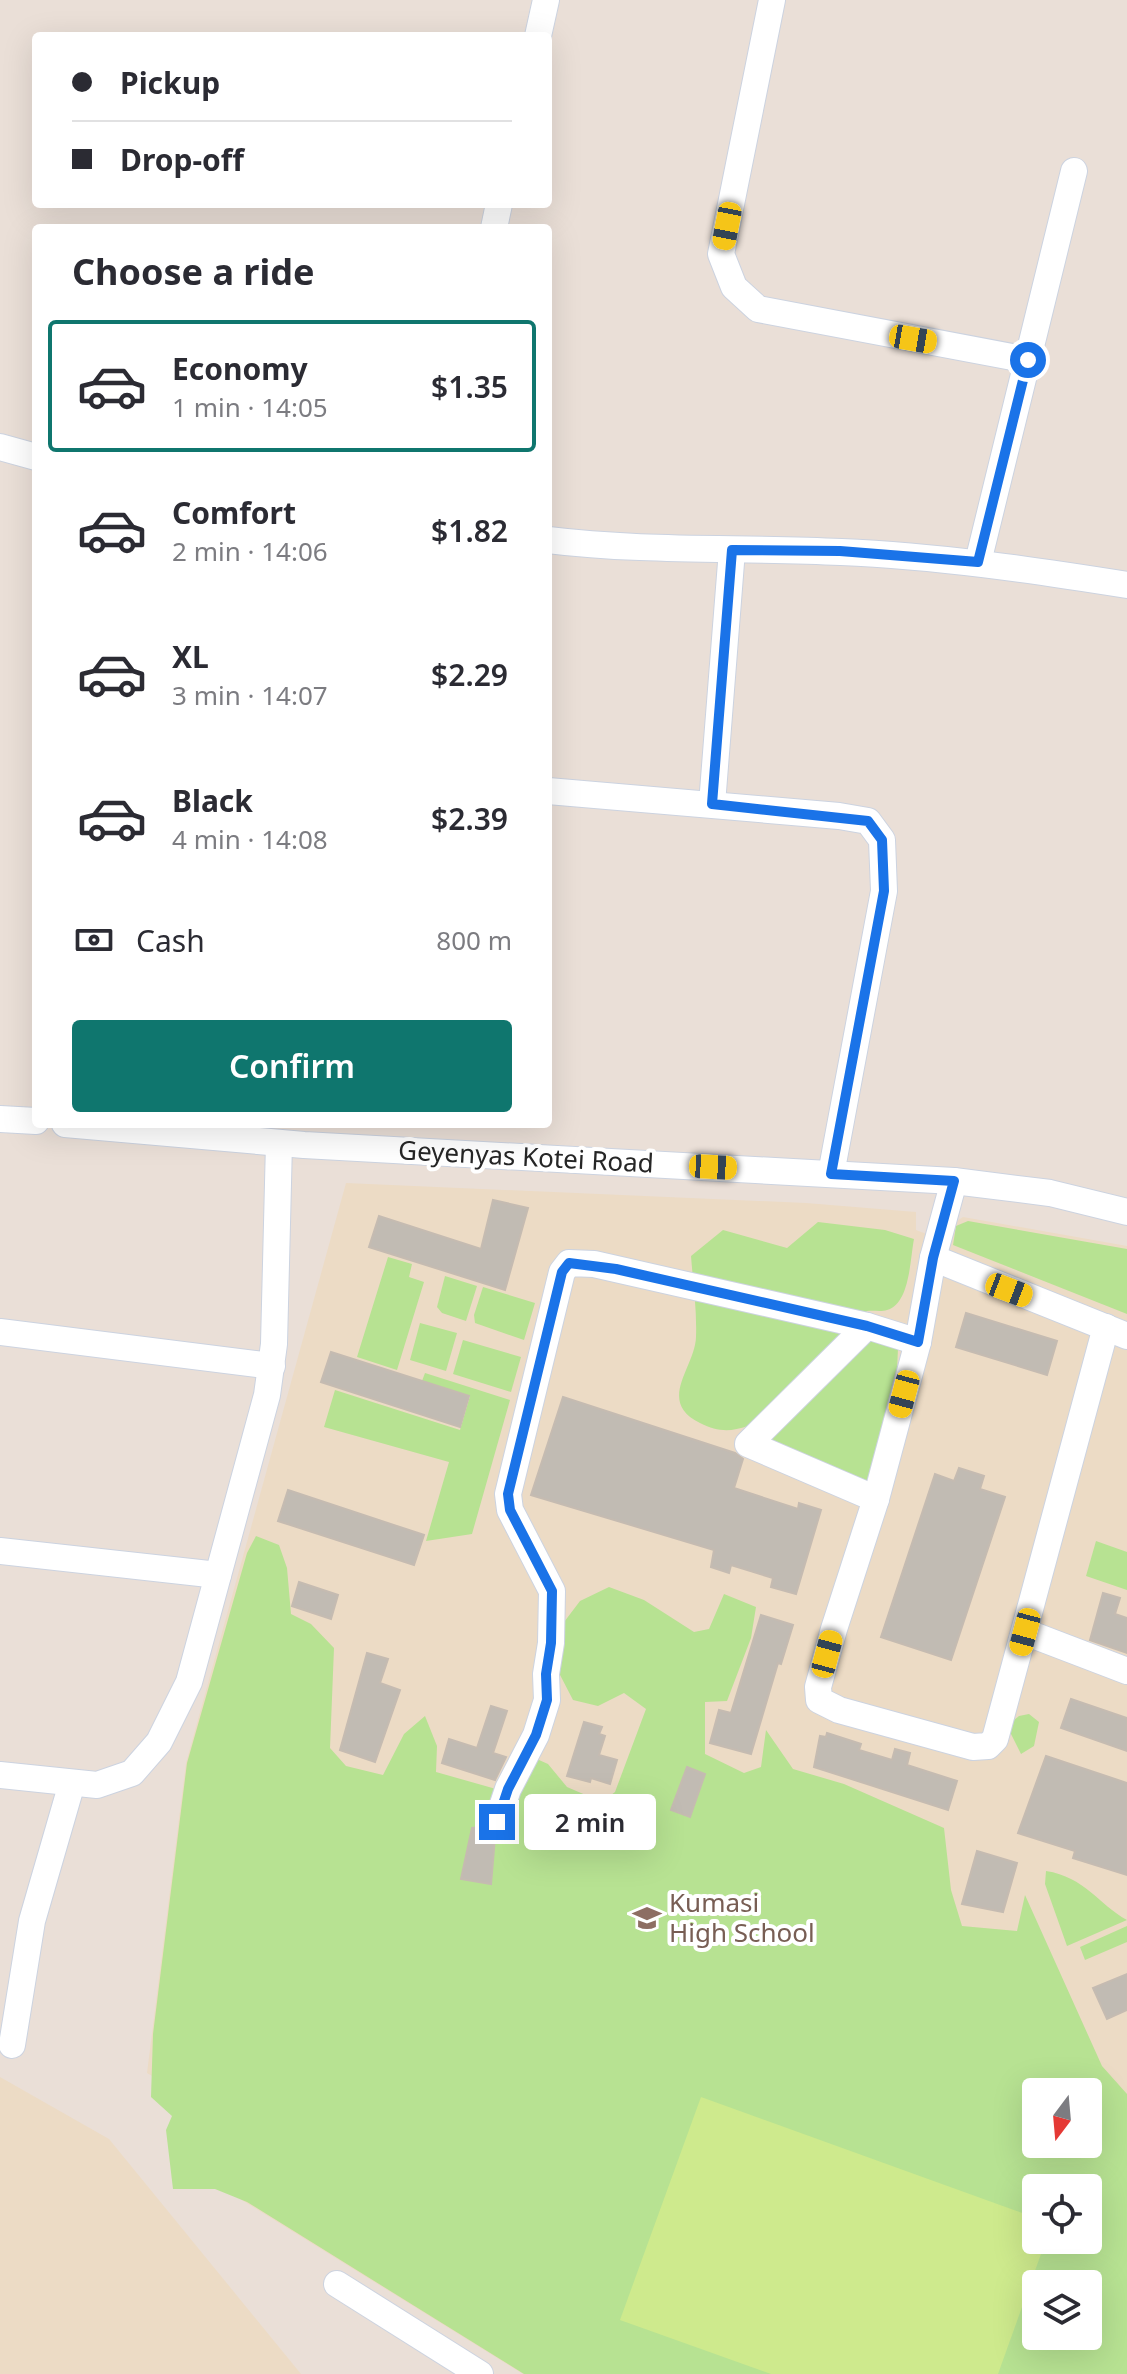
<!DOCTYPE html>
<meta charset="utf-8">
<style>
:root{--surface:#fff;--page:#f2f2f3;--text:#2b2b33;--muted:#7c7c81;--line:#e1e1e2;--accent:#0f766e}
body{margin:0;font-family:"Noto Sans",sans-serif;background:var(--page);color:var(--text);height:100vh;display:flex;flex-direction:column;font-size:30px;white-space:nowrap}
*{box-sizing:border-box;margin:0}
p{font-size:26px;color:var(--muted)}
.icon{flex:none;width:44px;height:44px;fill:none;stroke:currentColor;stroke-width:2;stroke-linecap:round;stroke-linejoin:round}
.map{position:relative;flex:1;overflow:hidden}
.panel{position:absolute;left:32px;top:224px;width:520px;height:904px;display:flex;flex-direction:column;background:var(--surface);border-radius:8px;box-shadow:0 8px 32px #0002}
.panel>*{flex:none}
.top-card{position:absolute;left:32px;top:32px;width:520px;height:176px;border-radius:8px;box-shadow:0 8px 32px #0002;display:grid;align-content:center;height:176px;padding:0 40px;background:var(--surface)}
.needle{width:52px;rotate:196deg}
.controls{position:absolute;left:1022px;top:2078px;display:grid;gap:16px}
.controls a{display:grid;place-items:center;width:80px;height:80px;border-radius:8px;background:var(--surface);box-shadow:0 8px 32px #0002;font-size:40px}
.end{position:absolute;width:36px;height:36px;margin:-18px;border:10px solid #1a73e8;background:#fff;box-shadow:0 0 0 4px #fff}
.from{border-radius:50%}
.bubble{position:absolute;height:56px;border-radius:8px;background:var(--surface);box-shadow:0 8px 32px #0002;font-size:26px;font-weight:600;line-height:56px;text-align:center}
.car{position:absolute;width:24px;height:48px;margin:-24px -12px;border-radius:10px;box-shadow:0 0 6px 2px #0007;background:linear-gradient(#f5c518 24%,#345 0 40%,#f5c518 0 76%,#345 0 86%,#f5c518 0)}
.top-card b{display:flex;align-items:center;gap:28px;height:76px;font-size:30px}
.top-card b+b{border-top:2px solid var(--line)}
.top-card i{width:20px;height:20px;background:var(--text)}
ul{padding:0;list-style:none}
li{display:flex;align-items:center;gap:24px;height:132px;margin:0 16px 12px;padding:0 24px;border:4px solid transparent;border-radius:8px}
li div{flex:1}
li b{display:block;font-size:30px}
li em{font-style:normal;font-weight:600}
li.selected{border-color:var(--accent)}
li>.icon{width:72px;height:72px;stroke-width:1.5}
h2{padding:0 40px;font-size:36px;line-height:96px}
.pay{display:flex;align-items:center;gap:20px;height:88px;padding:0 40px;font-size:30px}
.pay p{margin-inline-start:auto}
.action{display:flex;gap:16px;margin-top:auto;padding:16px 40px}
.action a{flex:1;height:92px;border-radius:8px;background:var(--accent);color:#fff;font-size:32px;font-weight:600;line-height:92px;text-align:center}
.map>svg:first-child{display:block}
</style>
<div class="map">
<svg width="1127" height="2374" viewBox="0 0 1127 2374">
<rect width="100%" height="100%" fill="#eadfd7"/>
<g fill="#ecdbc5" fill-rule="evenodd">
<path d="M346,1183L806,1203L916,1212V1230L950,1243L954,1223L963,1217L1127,1246V2374H523L232,2194L257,2138L147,2073L186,1763ZM1036,2092H1088V2144H1036ZM1036,2188H1088V2240H1036ZM1036,2284H1088V2336H1036Z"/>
<polygon points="0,2077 109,2139 301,2374 0,2374"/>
</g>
<g fill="#b7e292" fill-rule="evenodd">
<polygon points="968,1221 1127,1249 1127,1314 953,1245 956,1226"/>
<path d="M818,1222L885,1230L914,1239C910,1259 910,1304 887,1310C881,1312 873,1310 867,1311L748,1426C730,1432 718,1432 700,1423C656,1401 695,1368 696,1337C697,1310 693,1282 691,1256L723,1230L787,1248Z"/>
<polygon points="388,1257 412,1264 409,1277 424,1282 397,1370 357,1357"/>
<polygon points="445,1276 477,1286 466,1321 442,1313 437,1307"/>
<polygon points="483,1287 535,1303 524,1340 475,1323 474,1315"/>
<polygon points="420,1323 457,1333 446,1371 410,1360"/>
<polygon points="871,1336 898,1348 895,1417 866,1482 775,1445 769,1434"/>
<polygon points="463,1340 521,1357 511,1392 453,1374"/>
<polygon points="425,1373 510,1400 472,1534 426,1541 449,1462 324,1427 335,1390 460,1430 470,1396 422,1381"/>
<path d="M256,1536L279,1545L287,1568L291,1614L311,1624L334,1648L330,1748L346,1766L383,1775L404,1734L425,1716L437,1746L436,1772L496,1789L530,1756L548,1764L567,1787L602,1802L615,1792L646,1709L624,1693L598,1706L573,1700L558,1671V1630L580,1601L609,1587L644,1600L694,1632L709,1629L724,1594L756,1607L751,1638L727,1701L705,1702V1754L744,1773L761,1767L766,1730L793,1769L844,1784L944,1828L951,1890L962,1926L1017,1931L1025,1895L1102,2066L1127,2094V2374H524L247,2202L215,2189H173L166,2130L172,2116L151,2097L153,2034L187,1763L247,1553ZM1036,2092H1088V2144H1036ZM1036,2188H1088V2240H1036ZM1036,2284H1088V2336H1036Z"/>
<polygon points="1096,1541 1127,1552 1127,1590 1086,1576"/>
<polygon points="1029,1714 1039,1722 1034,1746 1021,1754 1007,1726 1019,1716"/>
<path d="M1046,1871C1085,1877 1098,1904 1127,1920L1067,1946L1045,1884Z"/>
<polygon points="1127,1926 1127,1942 1085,1960 1080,1947"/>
</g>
<polygon fill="#ceea8d" points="701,2097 1036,2218 1036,2240 1046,2240 998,2374 771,2374 620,2320"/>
<g fill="#c1bbb3" stroke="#c5bbb1" stroke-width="2">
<polygon points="493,1200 528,1208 505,1290 369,1247 379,1216 481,1249"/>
<polygon points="966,1313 1057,1341 1047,1375 956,1347"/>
<polygon points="331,1352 469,1396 460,1427 321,1382"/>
<polygon points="563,1397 735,1453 743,1459 734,1488 798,1509 799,1503 821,1510 796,1594 771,1587 773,1578 731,1565 729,1573 711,1567 714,1550 531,1495"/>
<polygon points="959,1468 984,1476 980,1489 1005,1497 951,1660 881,1637 935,1474 954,1481"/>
<polygon points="288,1490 424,1535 414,1565 278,1521"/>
<polygon points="299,1582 338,1595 331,1619 292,1606"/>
<polygon points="1103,1593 1120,1598 1115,1614 1127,1618 1127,1653 1090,1640"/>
<polygon points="761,1615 793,1625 781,1664 778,1663 751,1754 710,1743 719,1710 731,1713"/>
<polygon points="367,1653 388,1659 380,1683 400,1690 375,1762 340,1750"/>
<polygon points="1071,1699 1127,1718 1127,1751 1061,1728"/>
<polygon points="491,1706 507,1711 493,1753 506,1757 495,1780 442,1763 449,1739 477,1748"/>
<polygon points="584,1722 602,1727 599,1734 605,1736 599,1755 617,1760 610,1784 591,1778 590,1782 567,1776"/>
<polygon points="827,1733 861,1744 859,1750 892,1760 895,1749 910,1753 907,1765 957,1781 948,1810 814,1767 820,1736 826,1737"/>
<polygon points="1046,1756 1127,1783 1127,1875 1073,1858 1075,1851 1018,1833"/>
<polygon points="687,1767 705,1774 690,1817 671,1810"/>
<polygon points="482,1827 486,1833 495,1837 491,1884 461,1879 472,1828"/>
<polygon points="977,1851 1017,1863 1003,1912 962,1904"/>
<polygon points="1127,1974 1127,2010 1107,2019 1093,1988"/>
</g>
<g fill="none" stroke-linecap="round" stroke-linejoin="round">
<defs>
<g id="minor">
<polyline points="772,0 721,254 734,287 758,309 1028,360"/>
<polyline points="538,36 546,0"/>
<polyline points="494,228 499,204"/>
<polyline points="0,447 36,457"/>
<path d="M548,540C645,552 744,547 841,552C938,556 1032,570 1127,585"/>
<polyline points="978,562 1074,171"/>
<polyline points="548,791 839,816 868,821 882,840 884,891 831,1174"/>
<polyline points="712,804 732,550"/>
<polyline points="0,1119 36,1121"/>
<polyline points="65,1124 304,1145 954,1181 1050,1193 1127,1212"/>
<polyline points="954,1181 933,1258 918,1342 876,1499 834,1629 818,1687 819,1700 839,1710 973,1747 988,1746 995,1739 1106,1327"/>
<polyline points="933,1258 1127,1336"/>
<polyline points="867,1326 748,1444 876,1499"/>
<polyline points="0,1332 272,1366"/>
<polyline points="0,1551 218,1575"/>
<polyline points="1025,1632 1127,1671"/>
<polyline points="0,1775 97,1785 132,1773 159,1742 189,1682 267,1395 274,1344 279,1143"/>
<polyline points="497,1822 508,1789 536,1735 547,1700 546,1674 551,1643 552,1591 510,1510 508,1494 562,1272 569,1263 594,1264 867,1326 918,1342"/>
<polyline points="12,2045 32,1921 72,1783"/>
<polyline points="337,2284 480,2374"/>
</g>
</defs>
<use href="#minor" stroke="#ccd3e0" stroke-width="28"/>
<use href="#minor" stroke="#fff" stroke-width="26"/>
</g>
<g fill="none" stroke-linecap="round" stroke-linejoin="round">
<polyline stroke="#1a73e8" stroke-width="10" points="497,1822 508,1789 536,1735 547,1700 546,1674 551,1643 552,1591 510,1510 508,1494 562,1272 569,1263 616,1269 867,1326 918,1342 933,1258 954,1181 831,1174 884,891 882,840 868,821 712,804 732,550 840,551 978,562 1028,360"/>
</g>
<defs>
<symbol id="school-bare" viewBox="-9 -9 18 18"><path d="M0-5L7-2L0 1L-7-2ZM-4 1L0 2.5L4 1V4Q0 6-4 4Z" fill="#8d6e63" stroke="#fff" stroke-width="2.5" paint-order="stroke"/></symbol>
</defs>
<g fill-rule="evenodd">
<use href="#school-bare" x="627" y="1898" width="40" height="40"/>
</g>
<g text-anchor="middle" stroke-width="8" stroke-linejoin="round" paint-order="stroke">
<g font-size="26" fill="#262626" stroke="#fff">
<text transform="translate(526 1157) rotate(3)" y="9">Geyenyas Kotei Road</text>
</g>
<g font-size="26" fill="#785e54" stroke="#fff" text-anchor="start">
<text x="669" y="1912">Kumasi<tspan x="669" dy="30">High School</tspan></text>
</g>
</g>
</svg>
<div class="controls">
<a><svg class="needle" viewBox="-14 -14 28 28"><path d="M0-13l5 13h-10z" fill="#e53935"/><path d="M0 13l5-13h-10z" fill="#7c7c81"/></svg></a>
<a><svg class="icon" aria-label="locate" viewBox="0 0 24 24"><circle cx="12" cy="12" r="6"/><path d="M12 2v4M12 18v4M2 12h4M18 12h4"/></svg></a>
<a><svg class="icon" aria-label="layers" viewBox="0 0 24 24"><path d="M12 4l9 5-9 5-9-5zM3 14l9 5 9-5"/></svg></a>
</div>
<i class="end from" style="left:1028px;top:360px"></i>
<i class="end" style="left:497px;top:1822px"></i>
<div class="bubble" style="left:524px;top:1794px;width:132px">2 min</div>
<i class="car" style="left:727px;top:226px;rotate:191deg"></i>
<i class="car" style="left:913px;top:339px;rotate:100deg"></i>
<i class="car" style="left:713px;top:1167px;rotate:93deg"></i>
<i class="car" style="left:1009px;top:1290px;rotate:111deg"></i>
<i class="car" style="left:904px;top:1394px;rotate:195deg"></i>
<i class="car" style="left:1025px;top:1632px;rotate:195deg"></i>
<i class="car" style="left:827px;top:1654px;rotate:15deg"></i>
<div class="top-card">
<b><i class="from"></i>Pickup</b>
<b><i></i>Drop-off</b>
</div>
<section class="panel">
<h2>Choose a ride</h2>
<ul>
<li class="selected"><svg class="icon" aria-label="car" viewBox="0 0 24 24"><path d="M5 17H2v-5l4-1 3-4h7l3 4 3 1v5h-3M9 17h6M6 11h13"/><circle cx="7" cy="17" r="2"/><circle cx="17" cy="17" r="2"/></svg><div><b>Economy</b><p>1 min · 14:05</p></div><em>$1.35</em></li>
<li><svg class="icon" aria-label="car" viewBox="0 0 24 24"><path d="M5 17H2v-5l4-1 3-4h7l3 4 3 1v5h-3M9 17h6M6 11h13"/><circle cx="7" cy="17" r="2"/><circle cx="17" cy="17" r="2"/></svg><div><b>Comfort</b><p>2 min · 14:06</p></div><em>$1.82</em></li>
<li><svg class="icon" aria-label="car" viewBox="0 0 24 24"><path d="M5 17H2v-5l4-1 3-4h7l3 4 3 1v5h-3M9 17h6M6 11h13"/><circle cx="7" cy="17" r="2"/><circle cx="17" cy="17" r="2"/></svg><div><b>XL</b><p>3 min · 14:07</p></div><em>$2.29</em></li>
<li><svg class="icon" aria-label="car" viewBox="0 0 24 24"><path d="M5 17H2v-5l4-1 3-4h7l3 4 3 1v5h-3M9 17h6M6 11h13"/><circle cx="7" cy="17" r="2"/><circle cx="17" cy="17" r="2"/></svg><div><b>Black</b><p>4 min · 14:08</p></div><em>$2.39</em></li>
</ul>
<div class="pay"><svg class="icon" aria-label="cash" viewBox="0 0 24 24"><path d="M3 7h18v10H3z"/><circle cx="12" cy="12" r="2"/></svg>Cash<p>800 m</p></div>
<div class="action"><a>Confirm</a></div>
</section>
</div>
